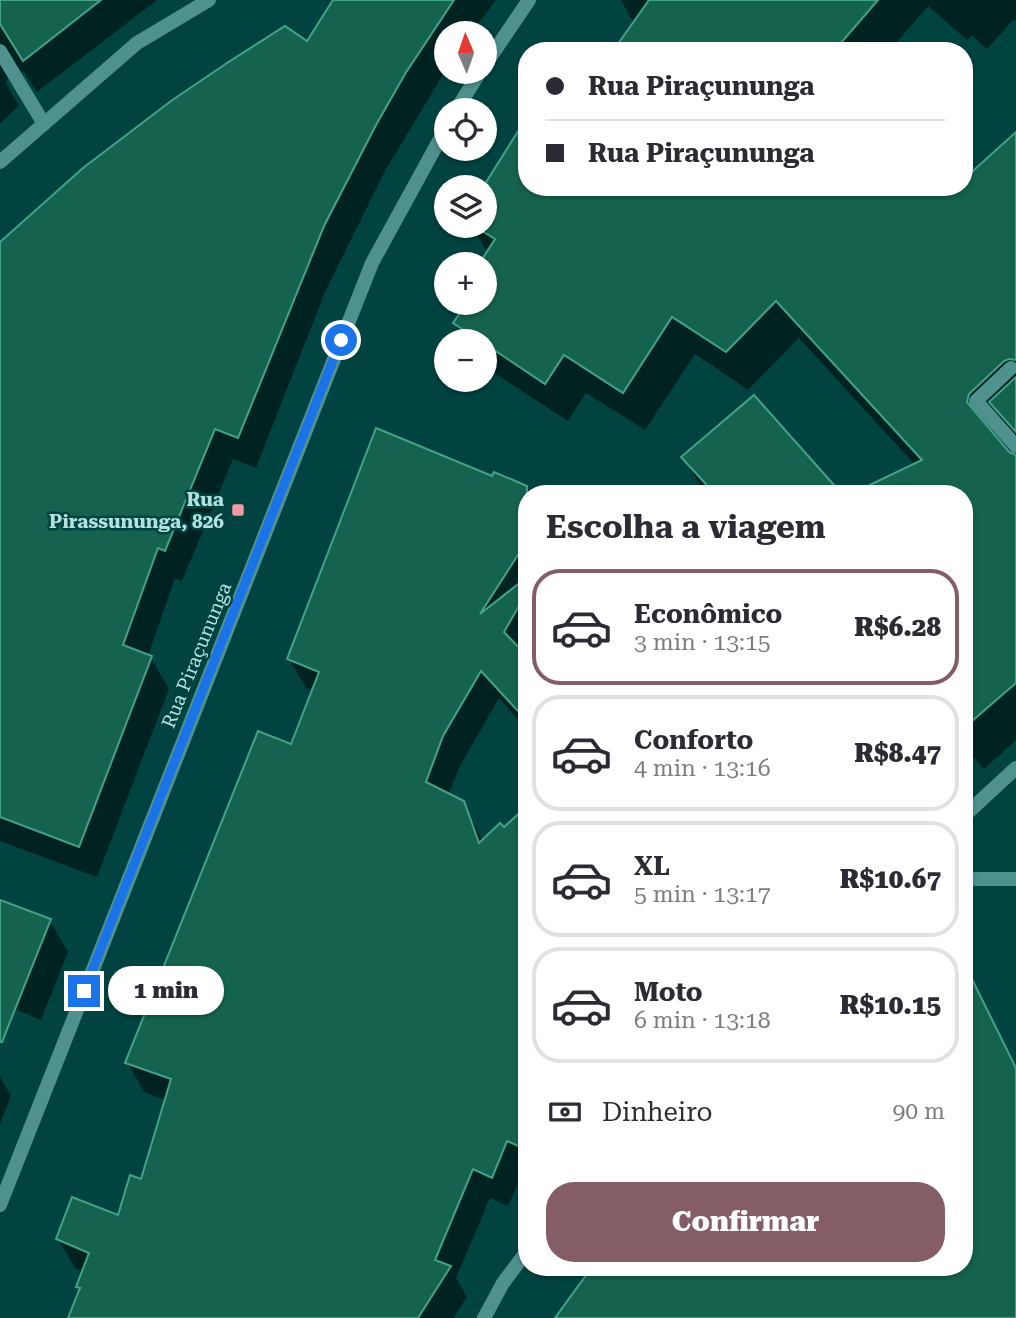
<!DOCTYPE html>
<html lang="pt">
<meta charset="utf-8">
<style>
:root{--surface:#fff;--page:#f2f2f3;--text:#2b2b33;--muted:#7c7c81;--line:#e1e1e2;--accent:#855d67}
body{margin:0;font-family:"Roboto Serif",serif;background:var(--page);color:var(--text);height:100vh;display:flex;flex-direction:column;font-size:26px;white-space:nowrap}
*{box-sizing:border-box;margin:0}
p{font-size:23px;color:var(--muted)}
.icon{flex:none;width:38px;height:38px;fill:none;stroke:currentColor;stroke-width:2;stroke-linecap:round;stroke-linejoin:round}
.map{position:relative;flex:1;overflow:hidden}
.drawer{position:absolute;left:518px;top:485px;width:455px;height:791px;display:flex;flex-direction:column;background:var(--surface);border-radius:28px;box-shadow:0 2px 5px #0004}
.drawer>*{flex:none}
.guide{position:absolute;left:518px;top:42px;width:455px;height:154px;border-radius:28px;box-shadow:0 2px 5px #0004;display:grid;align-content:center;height:154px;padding:0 28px;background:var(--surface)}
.needle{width:46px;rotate:358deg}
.fabs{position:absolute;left:434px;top:21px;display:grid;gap:14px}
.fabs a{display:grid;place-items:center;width:63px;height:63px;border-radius:50%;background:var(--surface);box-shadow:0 2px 5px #0004;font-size:35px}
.end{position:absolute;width:32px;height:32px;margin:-16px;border:9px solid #1a73e8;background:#fff;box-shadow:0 0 0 4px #fff}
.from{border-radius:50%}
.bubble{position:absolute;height:49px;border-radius:24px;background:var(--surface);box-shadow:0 2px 5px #0004;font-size:23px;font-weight:800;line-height:49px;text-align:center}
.guide b{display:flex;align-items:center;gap:24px;height:66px;font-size:26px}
.guide b+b{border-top:2px solid var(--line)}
.guide i{width:18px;height:18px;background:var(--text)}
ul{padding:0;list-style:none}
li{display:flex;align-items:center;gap:21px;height:116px;margin:0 14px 10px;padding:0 14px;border:4px solid var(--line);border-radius:28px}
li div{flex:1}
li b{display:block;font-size:26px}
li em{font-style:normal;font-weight:800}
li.on{border-color:var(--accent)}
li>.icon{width:63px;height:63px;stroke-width:1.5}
h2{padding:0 28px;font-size:32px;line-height:84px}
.pay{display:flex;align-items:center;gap:18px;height:77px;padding:0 28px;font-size:26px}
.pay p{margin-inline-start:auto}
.cta{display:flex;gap:14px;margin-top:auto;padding:14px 28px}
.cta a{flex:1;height:80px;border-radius:28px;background:var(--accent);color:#fff;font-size:28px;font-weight:800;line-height:80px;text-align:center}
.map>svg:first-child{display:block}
</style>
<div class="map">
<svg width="1016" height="1318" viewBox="0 0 1016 1318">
<rect width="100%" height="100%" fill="#004341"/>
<g fill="#0007">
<polygon points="0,0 157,0 37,92 24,72 11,72 6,83 19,106 0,123"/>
<polygon points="362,0 496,0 471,33 446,33 446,70 386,169 325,292 256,468 233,459 182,581 175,578 148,656 151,658 169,689 97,877 0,841 0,245 308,43"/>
<polygon points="621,0 1016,0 1016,21 1014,19 987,49 971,35 967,40 928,6 889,51 615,51 634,24"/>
<polygon points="1016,142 1016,443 1003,422 991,433 1012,457 1016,456 1016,740 984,769 964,747 964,494 915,465 799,338 748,390 695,354 645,430 586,393 568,421 485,367 485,341 465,341 455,324 469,303 485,303 485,264 481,264 488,254 472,226 485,226 485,188 964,187"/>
<polygon points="684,457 840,494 694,494 701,487"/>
<polygon points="495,474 539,494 527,494 527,650 523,655 527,659 527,730 499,698 460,766 448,795 463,803 483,841 504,830 527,808 527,1151 522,1157 525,1159 527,1157 527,1171 524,1170 508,1206 490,1198 456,1278 467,1297 453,1318 70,1318 80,1291 77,1286 83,1272 75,1268 58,1239 120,1218 142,1181 166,1100 144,1092 127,1062 292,746 313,691 306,688 289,659"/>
<polygon points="0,902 50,921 68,952 41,1020 0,1003"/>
<polygon points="964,967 1016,1066 1016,1318 557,1318 594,1267 964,1267"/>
<polygon points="0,1077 11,1096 0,1124"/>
</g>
<g fill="#15634e" stroke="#43a387" stroke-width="2">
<polygon points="0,0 101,0 23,61 0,24"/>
<polygon points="333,0 454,0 405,74 376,125 324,226 238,438 215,429 165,551 158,548 123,645 152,656 79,847 0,817 0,242 83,168 171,101 227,63 285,26 307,41"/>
<polygon points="649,0 878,0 834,51 613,51"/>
<polygon points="527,117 527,187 964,187 964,179 1016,132 1016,360 1009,359 1004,361 969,394 967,402 1009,452 1016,455 1016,683 964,728 964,494 851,494 922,460 776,301 726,352 672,317 623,393 564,355 545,384 485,344 485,341 480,341 453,323 467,303 485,303 485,264 479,264 495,239 474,226 485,226 483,187"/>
<polygon points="1016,377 1016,432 989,402"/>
<polygon points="754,395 842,494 715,494 681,457"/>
<polygon points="376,428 492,476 494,472 527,486 527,541 480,614 527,577 527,592 504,632 527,656 527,721 481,671 443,736 426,782 464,801 479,843 500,823 504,827 527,806 527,1150 507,1141 492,1178 473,1169 435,1260 451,1266 418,1318 68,1318 80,1288 76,1287 89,1253 56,1239 72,1197 118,1215 130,1175 141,1179 171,1079 125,1063 258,731 291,744 319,672 287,659"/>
<polygon points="0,900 51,919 2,1042 0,1042"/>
<polygon points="964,963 1016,1068 1016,1318 555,1318 592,1267 964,1267"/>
</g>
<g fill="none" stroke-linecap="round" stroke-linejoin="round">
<polyline stroke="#4f918e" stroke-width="14" points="1011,368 976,401 1016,446"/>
<g stroke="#4f918e" stroke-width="14">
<polyline points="0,51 44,124"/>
<polyline points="485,65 529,0"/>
<polyline points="456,110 480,72"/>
<polyline points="0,162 137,43 209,0"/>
<polyline points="964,816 1016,768"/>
<polyline points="964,879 1016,879"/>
<polyline points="0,1205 372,263 446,128"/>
<polyline points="484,1318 503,1283 527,1251"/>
</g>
</g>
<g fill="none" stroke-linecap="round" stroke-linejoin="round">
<polyline stroke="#1a73e8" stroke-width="9" points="84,991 341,340"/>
</g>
<rect fill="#f49aa6" stroke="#004341" stroke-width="2.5" x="231" y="503" width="14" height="14" rx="3.5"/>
<g text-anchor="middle" stroke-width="5" stroke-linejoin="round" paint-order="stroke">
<g font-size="19" font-weight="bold" fill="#b2e2df" stroke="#004341" text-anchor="end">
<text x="224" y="506">Rua<tspan x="224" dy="22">Pirassununga, 826</tspan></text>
</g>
<g font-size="19" fill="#b2e2df" stroke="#004341">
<text transform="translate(196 655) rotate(-68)" y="7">Rua Piraçununga</text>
</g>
</g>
</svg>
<div class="fabs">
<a><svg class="needle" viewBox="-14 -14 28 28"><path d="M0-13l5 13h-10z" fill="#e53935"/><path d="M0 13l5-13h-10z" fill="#7c7c81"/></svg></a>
<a><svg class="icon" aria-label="locate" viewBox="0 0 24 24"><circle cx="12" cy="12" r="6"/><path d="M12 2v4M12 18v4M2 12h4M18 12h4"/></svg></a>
<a><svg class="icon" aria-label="layers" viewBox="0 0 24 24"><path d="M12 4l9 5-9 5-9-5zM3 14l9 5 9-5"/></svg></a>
<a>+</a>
<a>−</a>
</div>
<i class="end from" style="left:341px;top:340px"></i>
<i class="end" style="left:84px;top:991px"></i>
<div class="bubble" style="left:108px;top:966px;width:116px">1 min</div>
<div class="guide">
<b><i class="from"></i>Rua Piraçununga</b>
<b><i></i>Rua Piraçununga</b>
</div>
<section class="drawer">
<h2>Escolha a viagem</h2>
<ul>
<li class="on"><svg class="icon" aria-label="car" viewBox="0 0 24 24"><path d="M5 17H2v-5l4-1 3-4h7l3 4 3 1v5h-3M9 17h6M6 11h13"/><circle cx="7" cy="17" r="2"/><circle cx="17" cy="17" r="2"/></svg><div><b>Econômico</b><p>3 min · 13:15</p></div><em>R$6.28</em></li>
<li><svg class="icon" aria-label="car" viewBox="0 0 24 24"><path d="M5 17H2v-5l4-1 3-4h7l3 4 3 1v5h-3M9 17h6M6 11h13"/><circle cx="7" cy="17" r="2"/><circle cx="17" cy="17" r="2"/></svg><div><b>Conforto</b><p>4 min · 13:16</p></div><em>R$8.47</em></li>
<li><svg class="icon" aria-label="car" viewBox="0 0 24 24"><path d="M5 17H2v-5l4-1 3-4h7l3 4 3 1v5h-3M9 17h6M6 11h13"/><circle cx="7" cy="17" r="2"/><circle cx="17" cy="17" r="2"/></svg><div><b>XL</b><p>5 min · 13:17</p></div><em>R$10.67</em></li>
<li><svg class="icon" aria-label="car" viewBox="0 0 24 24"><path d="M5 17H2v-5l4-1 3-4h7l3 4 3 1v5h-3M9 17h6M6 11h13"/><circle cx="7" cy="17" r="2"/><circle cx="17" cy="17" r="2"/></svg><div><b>Moto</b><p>6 min · 13:18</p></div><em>R$10.15</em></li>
</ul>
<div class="pay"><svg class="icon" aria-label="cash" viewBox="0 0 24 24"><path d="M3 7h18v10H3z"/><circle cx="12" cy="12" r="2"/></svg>Dinheiro<p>90 m</p></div>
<div class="cta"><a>Confirmar</a></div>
</section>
</div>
